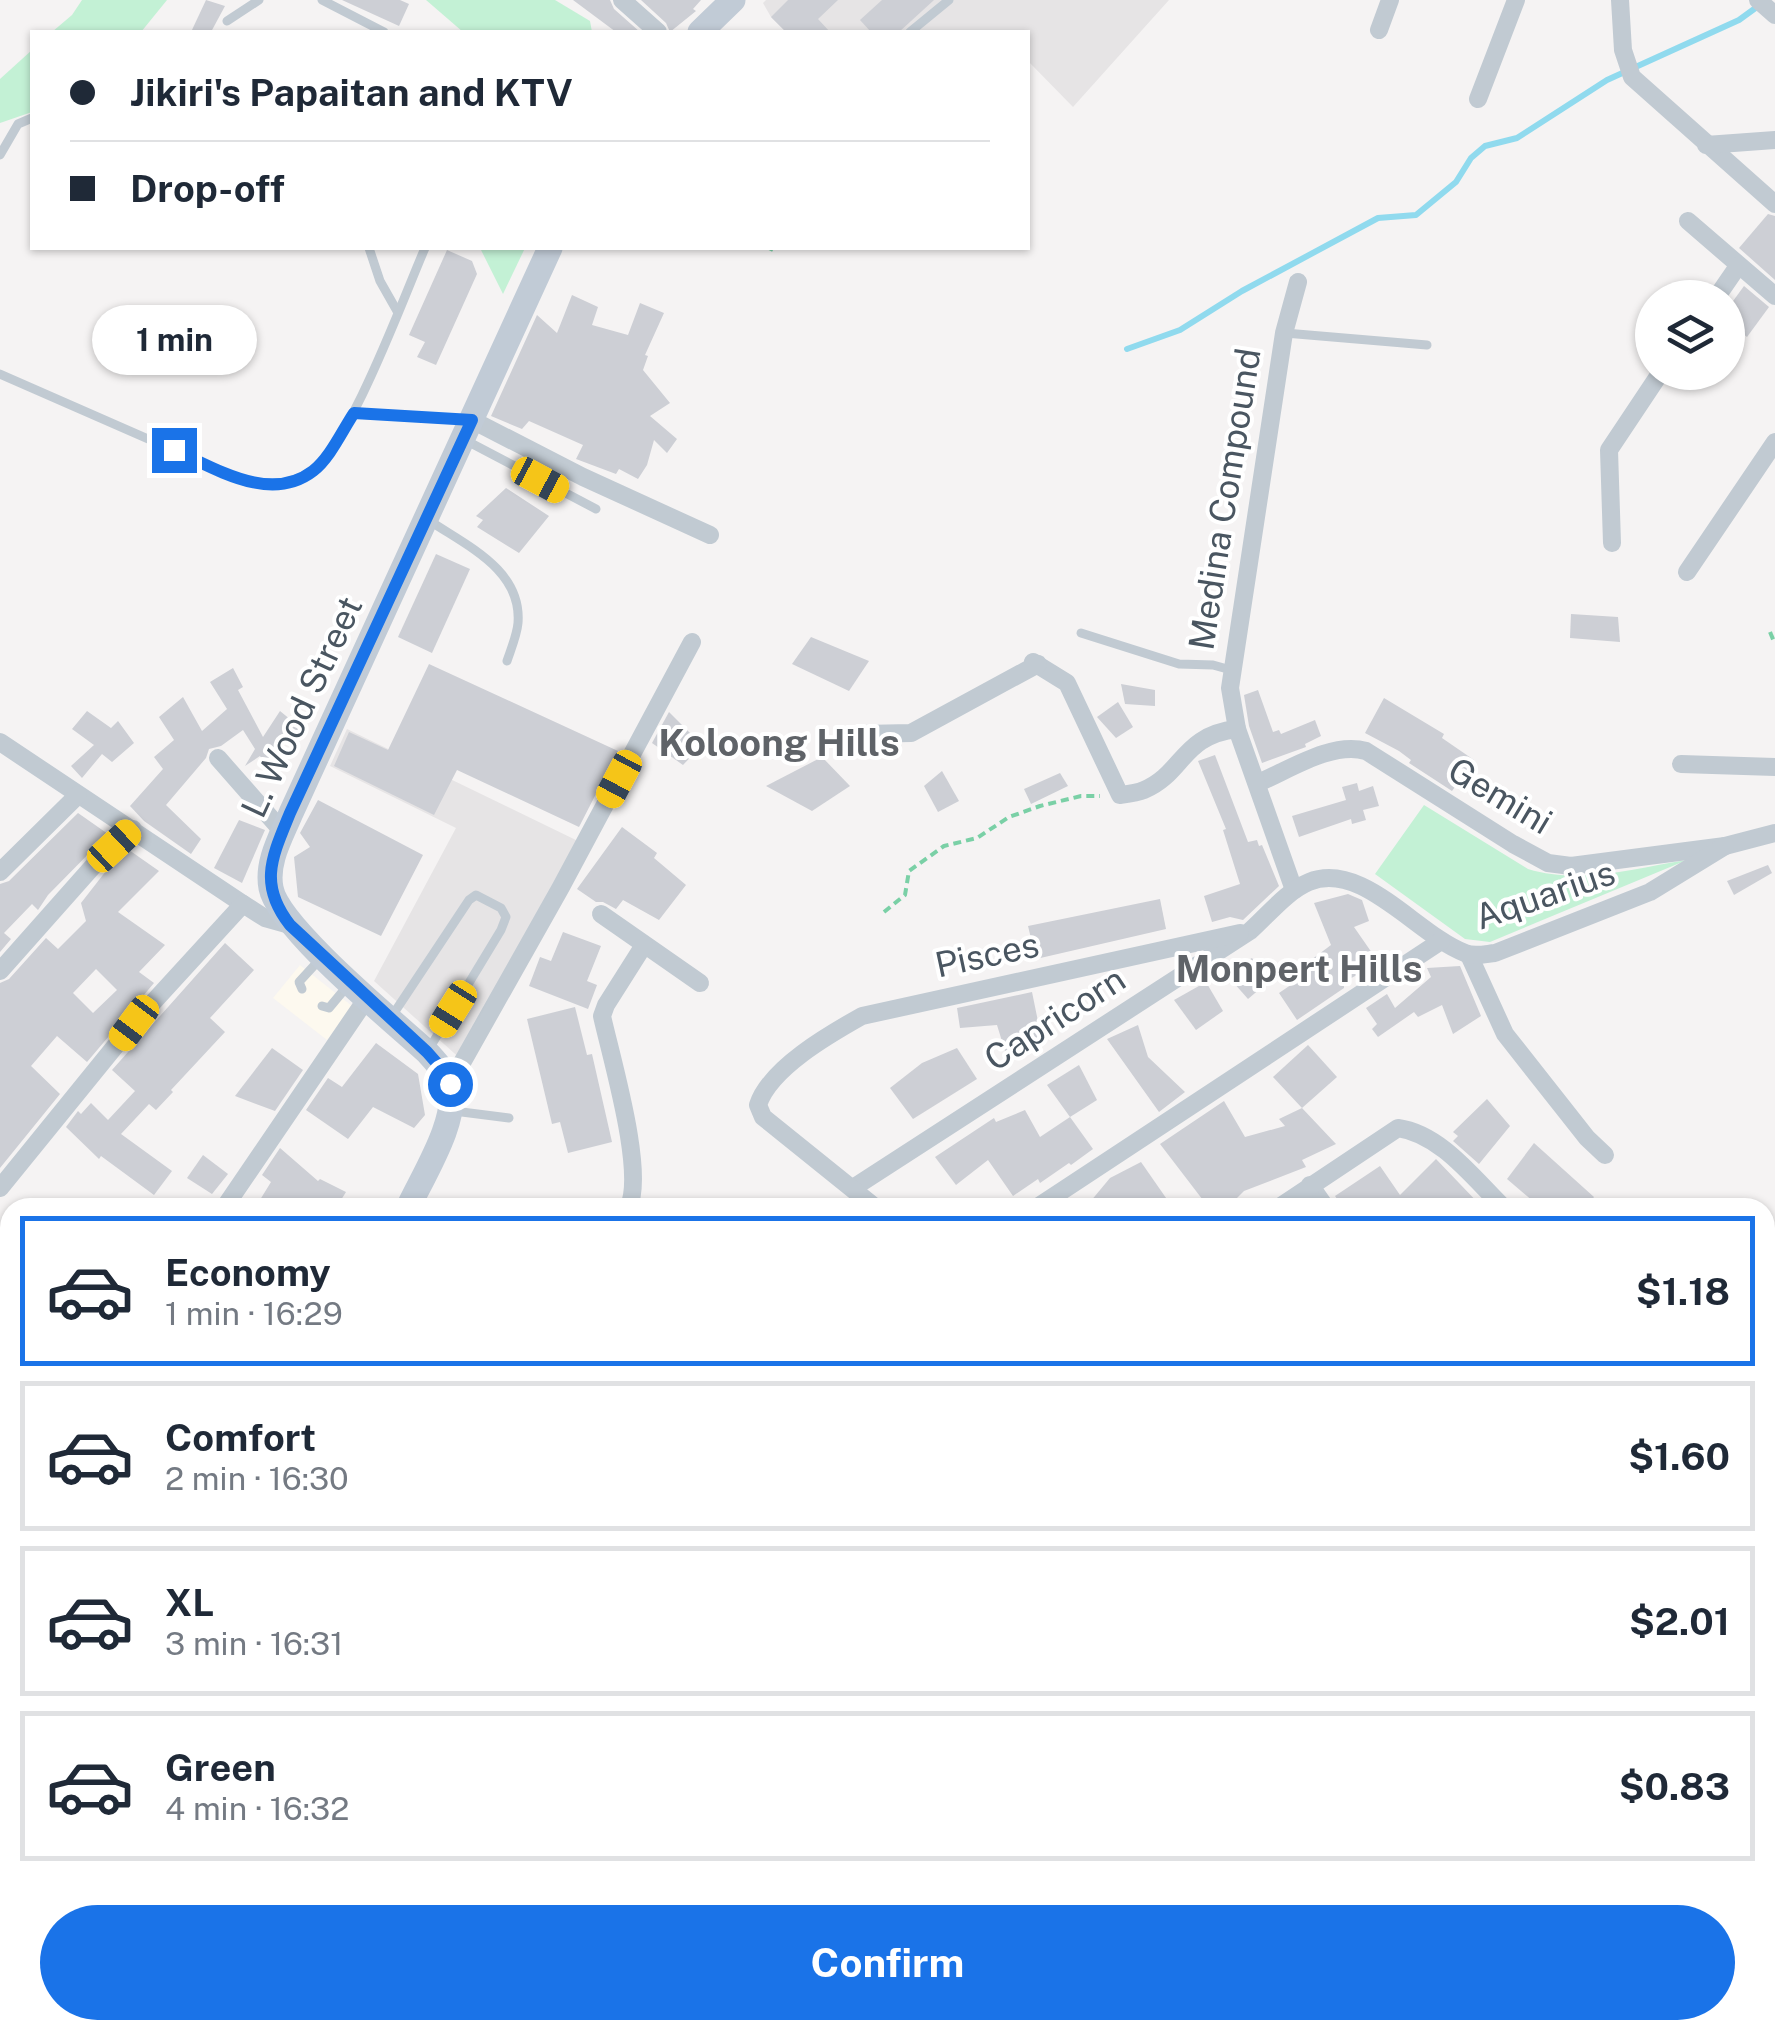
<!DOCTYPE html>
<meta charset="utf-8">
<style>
:root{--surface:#fff;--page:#f2f2f3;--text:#1f2937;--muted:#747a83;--line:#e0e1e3;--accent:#1a73e8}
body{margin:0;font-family:"Public Sans",sans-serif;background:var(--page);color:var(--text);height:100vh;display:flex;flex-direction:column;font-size:38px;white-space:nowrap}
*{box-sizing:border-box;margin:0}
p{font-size:32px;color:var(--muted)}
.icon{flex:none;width:55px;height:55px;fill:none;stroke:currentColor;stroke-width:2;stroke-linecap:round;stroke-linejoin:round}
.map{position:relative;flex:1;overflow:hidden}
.panel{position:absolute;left:0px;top:1198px;width:1775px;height:842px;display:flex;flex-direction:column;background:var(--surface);border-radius:30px 30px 0 0;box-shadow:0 2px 8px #0004}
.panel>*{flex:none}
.top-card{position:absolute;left:30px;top:30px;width:1000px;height:220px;border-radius:0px;box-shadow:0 2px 8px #0004;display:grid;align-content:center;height:220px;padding:0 40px;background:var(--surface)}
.tools{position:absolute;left:1635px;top:280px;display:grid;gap:20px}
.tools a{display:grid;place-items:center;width:110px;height:110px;border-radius:50%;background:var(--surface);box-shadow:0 2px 8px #0004;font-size:50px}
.end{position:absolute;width:45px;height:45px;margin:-22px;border:12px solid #1a73e8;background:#fff;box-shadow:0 0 0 5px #fff}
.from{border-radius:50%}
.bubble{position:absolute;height:70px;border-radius:35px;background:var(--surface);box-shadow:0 2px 8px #0004;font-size:32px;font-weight:700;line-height:70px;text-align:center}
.car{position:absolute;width:30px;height:60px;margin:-30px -15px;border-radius:12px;box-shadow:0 0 8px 2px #0007;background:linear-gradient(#f5c518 24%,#345 0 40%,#f5c518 0 76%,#345 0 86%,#f5c518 0)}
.top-card b{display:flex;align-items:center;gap:35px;height:95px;font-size:38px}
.top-card b+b{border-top:2px solid var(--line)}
.top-card i{width:25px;height:25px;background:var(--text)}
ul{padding:18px 0 0;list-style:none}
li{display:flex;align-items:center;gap:30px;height:150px;margin:0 20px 15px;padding:0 20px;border:5px solid var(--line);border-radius:0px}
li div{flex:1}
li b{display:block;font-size:38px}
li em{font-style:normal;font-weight:700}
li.active{border-color:var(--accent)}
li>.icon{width:90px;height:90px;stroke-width:1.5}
.action{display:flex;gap:20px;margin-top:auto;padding:20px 40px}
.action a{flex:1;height:115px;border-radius:60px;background:var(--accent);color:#fff;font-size:40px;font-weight:700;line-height:115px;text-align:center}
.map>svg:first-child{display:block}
</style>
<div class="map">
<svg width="1775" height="2038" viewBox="0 0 1775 2038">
<rect width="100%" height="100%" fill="#f5f3f3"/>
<polygon fill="#fdf9ef" points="300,965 352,1006 327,1040 273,998"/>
<g fill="#e6e4e5">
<polygon points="766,0 1169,0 1073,107 1028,61 1028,32 786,32 771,17 763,3"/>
<polygon points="347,729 580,842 464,1062 374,981 456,828 330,766"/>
</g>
<g fill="#c3f1d5">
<polygon points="82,0 167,0 141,32 52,32 72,15"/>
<polygon points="426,0 555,0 590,21 592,32 463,32"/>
<polygon points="32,50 32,112 0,123 0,79"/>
<polygon points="480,248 525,248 503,294"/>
<path d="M1424,805L1528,869C1580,885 1635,868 1687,860L1490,942L1465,939L1375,874Z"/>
<polygon points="867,2030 1413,2030 1414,2038 868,2038"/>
</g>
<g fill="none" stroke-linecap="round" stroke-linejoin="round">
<polyline stroke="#90daee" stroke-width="6" points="1127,349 1180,330 1242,291 1378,218 1416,215 1456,182 1471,158 1485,146 1517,138 1607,80 1739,20 1761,4"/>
</g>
<g fill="#cdcfd5" fill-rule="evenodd">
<polygon points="206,0 225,6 211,32 191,32"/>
<polygon points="342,0 400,0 409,4 399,26"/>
<polygon points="573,0 610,0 614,9 640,32 616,32"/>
<polygon points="641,0 701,0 693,9 696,11 670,32 666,23"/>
<polygon points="788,0 838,0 818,19 830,32 786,32 771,17"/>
<polygon points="882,0 934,0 899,32 871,32 860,20"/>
<polygon points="1768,214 1775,216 1775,280 1739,248"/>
<polygon points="447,250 472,261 477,274 436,365 417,357 425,342 409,335"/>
<polygon points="1744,286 1769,307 1747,337 1728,322 1728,308"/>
<polygon points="572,295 598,307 592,325 628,335 640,303 664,313 645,355 648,356 643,370 670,403 650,416 677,439 667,453 654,440 647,465 638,479 619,469 616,474 576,459 583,445 529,421 522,429 491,416 537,315 557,333"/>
<polygon points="506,488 549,516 519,553 477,527 483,520 476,516"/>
<polygon points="436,554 470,569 432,653 398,637"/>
<polygon points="1571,614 1618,617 1620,642 1570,638"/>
<polygon points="811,637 869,661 849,691 792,664"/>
<polygon points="429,664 618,751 579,827 457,770 434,815 334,766 349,732 388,750"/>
<polygon points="233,668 243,687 238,690 263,737 280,711 302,729 293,747 284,741 270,750 274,759 265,764 260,756 245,766 255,749 243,730 221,746 209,749 206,758 166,805 201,839 191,854 144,821 130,806 163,769 154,757 174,740 159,717 183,697 202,731 227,709 210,682"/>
<polygon points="1121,684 1155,690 1155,706 1125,704"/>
<polygon points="1258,690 1273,732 1279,730 1281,734 1315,720 1321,736 1305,744 1306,747 1262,763 1249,726 1244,695"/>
<polygon points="1384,698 1444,734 1442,738 1474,760 1452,791 1409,763 1411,760 1399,751 1365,733"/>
<polygon points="1118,702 1133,727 1116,738 1097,717"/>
<polygon points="87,711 111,728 118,721 134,743 112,762 102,754 82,778 71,766 94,745 72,729"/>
<polygon points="669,712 702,745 683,765 652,743"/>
<polygon points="1215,755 1248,842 1257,840 1259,846 1262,845 1279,886 1243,920 1230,917 1212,922 1204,896 1240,884 1223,830 1226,829 1198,761"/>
<polygon points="822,757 850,786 812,811 766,786"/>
<polygon points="942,771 959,801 938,812 924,786"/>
<polygon points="1060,773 1068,786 1031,804 1024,789"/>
<polygon points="1357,783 1359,791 1373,786 1379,806 1363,810 1366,820 1352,824 1351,819 1299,837 1292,816 1346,800 1342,787"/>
<polygon points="318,800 423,855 381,936 298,897 294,857 310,847 300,833"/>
<polygon points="78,813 108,834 48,895 38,910 32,904 4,933 11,939 0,952 0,884 9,881"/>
<polygon points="239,820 265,830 242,883 214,868"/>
<polygon points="622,827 657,853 654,858 686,885 659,920 623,900 616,909 603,902 596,902 577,889"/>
<path d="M129,850L159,871L118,912L165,945L139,972L154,983L87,1062L57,1036L31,1066L60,1094L0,1168V983L9,979L46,938L58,949L86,921L81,903L106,871ZM96,969L117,990L93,1013L73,993Z"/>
<polygon points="1768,865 1772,873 1734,895 1727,881"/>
<polygon points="1348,894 1362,900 1369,921 1354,927 1379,963 1344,982 1344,988 1297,1020 1279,993 1304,976 1299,969 1331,945 1314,903"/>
<polygon points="1160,899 1166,929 1036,959 1028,926"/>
<polygon points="563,932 601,946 587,981 597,985 588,1009 529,986 540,957 551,961"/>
<polygon points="225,943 254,970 210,1018 225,1032 171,1090 173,1092 156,1110 149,1104 121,1134 172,1171 154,1195 101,1156 99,1159 66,1127 78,1111 81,1114 91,1103 108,1120 135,1091 112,1070"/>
<polygon points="1252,958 1268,982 1248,999 1226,974"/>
<polygon points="1460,966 1481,1016 1453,1034 1442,1005 1418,1017 1414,1012 1378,1037 1372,1029 1377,1024 1366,1008 1387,994 1395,1008 1431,977 1427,968"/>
<polygon points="1206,982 1223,1011 1196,1030 1174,1000"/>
<polygon points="1032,992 1041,1036 1026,1043 1027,1045 1005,1051 997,1025 960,1028 957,1008"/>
<polygon points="575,1007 587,1055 592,1054 612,1142 568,1153 560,1122 552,1124 527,1019"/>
<polygon points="1138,1025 1148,1057 1185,1092 1159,1112 1107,1039"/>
<polygon points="376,1043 418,1074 425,1115 414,1128 373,1107 348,1139 306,1110 328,1078 342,1087"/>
<polygon points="1308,1045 1337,1077 1302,1108 1273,1077"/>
<polygon points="272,1048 303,1070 275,1111 235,1096"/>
<polygon points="957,1048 977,1079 913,1119 890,1088 922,1063"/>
<polygon points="1079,1065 1097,1100 1070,1117 1047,1085"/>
<polygon points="1487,1099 1510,1126 1479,1164 1453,1141 1458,1136 1453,1132"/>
<polygon points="1224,1101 1245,1137 1285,1126 1279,1119 1302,1108 1336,1144 1302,1160 1306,1167 1244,1191 1227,1208 1209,1208 1160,1144"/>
<polygon points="1025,1110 1040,1137 1070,1117 1093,1149 1071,1165 1069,1163 1040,1183 1038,1179 1013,1196 988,1160 956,1185 935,1157 994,1118 996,1122"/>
<polygon points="1534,1143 1594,1197 1586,1208 1541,1208 1507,1179"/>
<polygon points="280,1148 318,1181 320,1179 346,1192 336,1208 255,1208 271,1182 262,1175"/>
<polygon points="203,1155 228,1174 212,1194 187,1178"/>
<polygon points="1436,1159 1483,1208 1343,1208 1335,1196 1380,1166 1400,1195"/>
<polygon points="1141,1162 1173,1208 1085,1208 1110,1178"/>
</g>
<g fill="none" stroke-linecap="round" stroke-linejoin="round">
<g stroke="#7ad0a6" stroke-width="4" stroke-dasharray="8 5" stroke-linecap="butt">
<polyline points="769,248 773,250"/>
<polyline points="1770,632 1775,644"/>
<polyline points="884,912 905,895 909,871 944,846 977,838 1009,817 1040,806 1081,796 1100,796"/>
</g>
<g stroke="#c1cad2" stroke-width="9">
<polyline points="322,0 384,32"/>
<polyline points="227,21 259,0"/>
<polyline points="910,32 949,0"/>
<polyline points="0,155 18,124 32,118"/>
<polyline points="369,248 380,281 397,311"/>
<polyline points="1285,333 1427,345"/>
<path d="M0,374L244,481C269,485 287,486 310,472C349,448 404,296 425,248"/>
<polyline points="354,413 466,420"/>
<polyline points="465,440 596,509"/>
<path d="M430,521C467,546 522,570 518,623C517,635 511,649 507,661"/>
<polyline points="1081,633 1179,664 1213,665 1231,670"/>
<polyline points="302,989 299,982 321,958"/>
<polyline points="322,1006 329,1008 349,984"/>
<polyline points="392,1016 469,900 476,895 501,908 506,917 501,930 429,1049"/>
<polyline points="454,1111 509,1118"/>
<polyline points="0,1556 10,1562"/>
<polyline points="1327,2038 1367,2030 1375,2038"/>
</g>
<g stroke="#c1cad2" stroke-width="18">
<polyline points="622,0 658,32"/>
<polyline points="1620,0 1623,50 1632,77 1775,204"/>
<polyline points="1758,0 1775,15"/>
<polyline points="1379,30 1390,0"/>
<polyline points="1478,99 1516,0"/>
<polyline points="1706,145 1775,140"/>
<polyline points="1688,221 1775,296"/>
<polyline points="1716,298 1738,266"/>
<polyline points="472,420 583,477 710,535"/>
<polyline points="1612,543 1609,450 1661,372"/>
<polyline points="1687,572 1775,442"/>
<path d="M1033,662L1067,683L1120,795C1128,794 1137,793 1144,790C1183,774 1182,735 1237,729"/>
<polyline points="863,734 911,733 1038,664"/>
<polyline points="0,742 243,904 265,918 290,925"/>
<polyline points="218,758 283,832"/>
<polyline points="1681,764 1775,767"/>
<path d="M1258,783C1289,770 1332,741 1366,751L1513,844L1548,863L1571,866L1725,846L1775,833"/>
<polyline points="0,872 78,795"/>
<polyline points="1294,890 1237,729 1230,688 1284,333 1298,282"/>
<polyline points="601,914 700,983"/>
<polyline points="1469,955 1505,1034 1587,1138 1605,1155"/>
<polyline points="0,971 95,864 133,829"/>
<polyline points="450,1084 561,887 692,642"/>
<polyline points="1310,1185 1326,1208"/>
<polyline points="0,1188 134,1023 243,904"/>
<path d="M853,1188L1250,931C1268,915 1287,891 1309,882C1362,860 1417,935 1465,953C1474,957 1485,954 1495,953L1650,892L1725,846"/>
<polyline points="224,1208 367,998"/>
<path d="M628,1208C646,1174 611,1057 602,1016L606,1005L644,945"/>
<path d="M876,1208L763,1117L758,1105C770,1068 830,1034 862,1016L1240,933"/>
<polyline points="1036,1208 1441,941"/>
<path d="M1278,1208L1398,1128C1441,1134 1474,1179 1504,1208"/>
<polyline points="1765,1266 1775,1272"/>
<polyline points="1765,1634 1775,1633"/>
<polyline points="0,1824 10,1828"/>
<polyline points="1765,1844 1775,1851"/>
<polyline points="696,2038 700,2030"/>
</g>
<g stroke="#c1cbd6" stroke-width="25">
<polyline points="700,32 733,0"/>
<path d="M408,1208C422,1177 461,1117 449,1084C445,1071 436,1062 427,1052C394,1022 278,927 271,888C266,862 281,837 291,813L550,248"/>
<polyline points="69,2038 72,2030"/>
</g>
</g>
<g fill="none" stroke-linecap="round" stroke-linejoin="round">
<path stroke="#1a73e8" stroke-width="12" d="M174,450C215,468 270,504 313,471C330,458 342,431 354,413L472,420L290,813C272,857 258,884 290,925L427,1052L442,1069L450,1084"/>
</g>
<g text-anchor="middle" stroke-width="8" stroke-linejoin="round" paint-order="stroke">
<g font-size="35" fill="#4a5661" stroke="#fff">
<text transform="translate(1225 499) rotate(-81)" y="12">Medina Compound</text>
<text transform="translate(302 707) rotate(-65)" y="12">L. Wood Street</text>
<text transform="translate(1500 796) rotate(31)" y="12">Gemini</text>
<text transform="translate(1545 895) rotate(-19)" y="12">Aquarius</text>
<text transform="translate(987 955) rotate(-12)" y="12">Pisces</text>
<text transform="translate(1055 1019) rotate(-33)" y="12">Capricorn</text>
</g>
<g font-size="38" font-weight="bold" fill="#5f6368" stroke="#fff">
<text x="779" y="756">Koloong Hills</text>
<text x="1299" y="982">Monpert Hills</text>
</g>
</g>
</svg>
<div class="tools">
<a><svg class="icon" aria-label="layers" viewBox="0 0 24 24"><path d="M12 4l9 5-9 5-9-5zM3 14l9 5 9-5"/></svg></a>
</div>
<i class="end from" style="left:450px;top:1084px"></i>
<i class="end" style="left:174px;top:450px"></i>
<div class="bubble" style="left:92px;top:305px;width:165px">1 min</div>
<i class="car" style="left:540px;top:480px;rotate:118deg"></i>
<i class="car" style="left:619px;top:779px;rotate:208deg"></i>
<i class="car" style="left:114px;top:846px;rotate:47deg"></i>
<i class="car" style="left:453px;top:1009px;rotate:212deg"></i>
<i class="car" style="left:134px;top:1023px;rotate:217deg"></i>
<div class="top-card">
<b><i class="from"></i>Jikiri's Papaitan and KTV</b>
<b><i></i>Drop-off</b>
</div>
<section class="panel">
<ul>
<li class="active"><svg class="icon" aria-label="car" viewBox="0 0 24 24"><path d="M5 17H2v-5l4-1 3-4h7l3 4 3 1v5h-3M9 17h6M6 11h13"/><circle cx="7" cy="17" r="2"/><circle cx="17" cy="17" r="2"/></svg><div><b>Economy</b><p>1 min · 16:29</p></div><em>$1.18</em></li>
<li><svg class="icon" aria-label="car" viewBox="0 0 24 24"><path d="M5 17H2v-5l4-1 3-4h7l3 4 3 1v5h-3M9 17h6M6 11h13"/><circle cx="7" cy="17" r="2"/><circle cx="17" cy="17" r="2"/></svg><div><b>Comfort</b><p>2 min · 16:30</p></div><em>$1.60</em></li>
<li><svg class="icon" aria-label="car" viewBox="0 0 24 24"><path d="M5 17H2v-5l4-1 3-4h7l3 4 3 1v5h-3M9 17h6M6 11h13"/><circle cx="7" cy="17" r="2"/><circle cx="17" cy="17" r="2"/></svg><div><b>XL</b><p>3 min · 16:31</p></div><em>$2.01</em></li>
<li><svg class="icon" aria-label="car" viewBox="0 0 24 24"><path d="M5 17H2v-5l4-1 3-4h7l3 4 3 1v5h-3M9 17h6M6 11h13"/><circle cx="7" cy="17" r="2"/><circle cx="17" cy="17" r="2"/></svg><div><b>Green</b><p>4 min · 16:32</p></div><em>$0.83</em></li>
</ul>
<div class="action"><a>Confirm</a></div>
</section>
</div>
